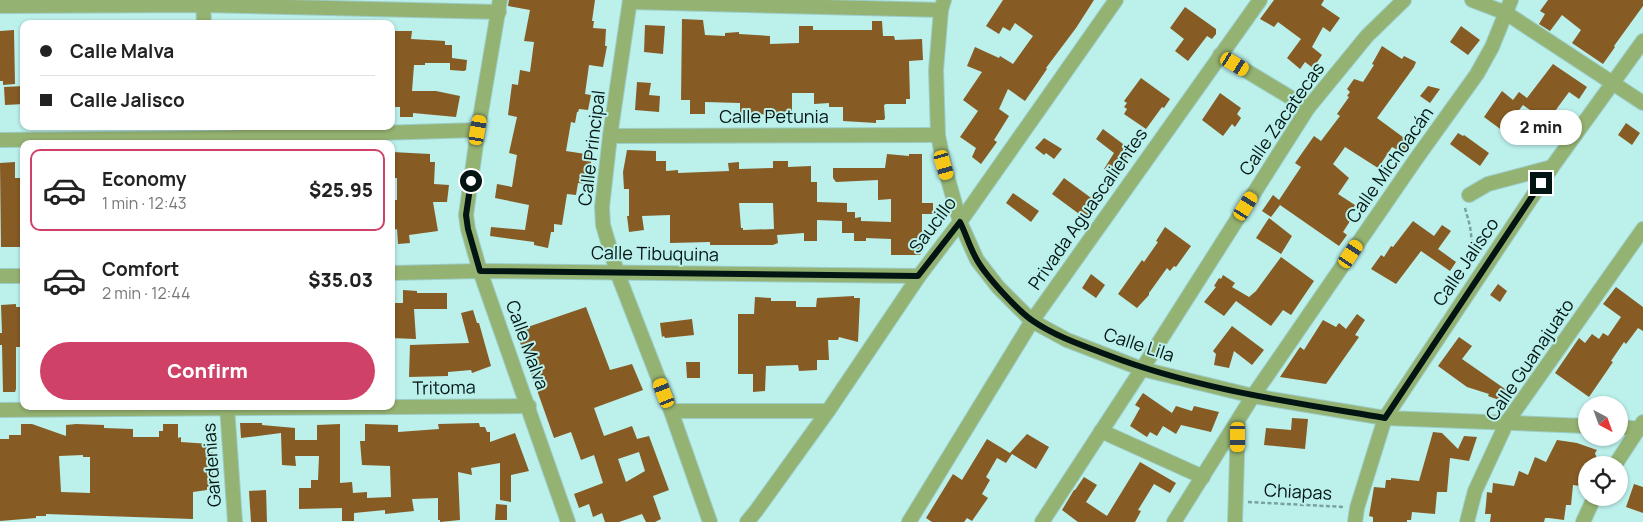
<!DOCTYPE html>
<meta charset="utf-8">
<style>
:root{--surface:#fff;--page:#f6f6f6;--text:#222;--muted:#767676;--line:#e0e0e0;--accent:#d04167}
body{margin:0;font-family:Manrope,sans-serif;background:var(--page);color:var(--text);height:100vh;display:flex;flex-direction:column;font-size:19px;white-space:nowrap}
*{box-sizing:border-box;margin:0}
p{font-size:16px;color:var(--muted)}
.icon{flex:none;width:28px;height:28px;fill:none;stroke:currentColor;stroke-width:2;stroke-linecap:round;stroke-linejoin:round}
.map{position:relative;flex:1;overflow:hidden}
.panel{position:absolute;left:20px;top:140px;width:375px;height:270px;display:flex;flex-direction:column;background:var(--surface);border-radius:10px;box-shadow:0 1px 4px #0004}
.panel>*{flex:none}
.hud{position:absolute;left:20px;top:20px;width:375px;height:110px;border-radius:10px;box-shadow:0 1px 4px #0004;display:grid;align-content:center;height:110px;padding:0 20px;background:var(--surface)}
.needle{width:32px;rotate:139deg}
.fabs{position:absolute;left:1578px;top:396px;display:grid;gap:10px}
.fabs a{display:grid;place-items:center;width:50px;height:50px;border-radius:50%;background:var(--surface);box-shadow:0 1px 4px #0004;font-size:25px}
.end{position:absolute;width:22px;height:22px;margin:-11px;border:6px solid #021513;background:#fff;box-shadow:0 0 0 2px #fff}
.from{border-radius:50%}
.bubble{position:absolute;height:35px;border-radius:18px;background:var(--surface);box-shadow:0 1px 4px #0004;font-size:16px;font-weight:800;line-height:35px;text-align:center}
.car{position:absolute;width:15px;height:30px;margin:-15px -8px;border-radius:6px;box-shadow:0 0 4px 1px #0007;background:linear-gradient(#f5c518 24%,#345 0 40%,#f5c518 0 76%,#345 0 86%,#f5c518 0)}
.hud b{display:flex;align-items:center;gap:18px;height:48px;font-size:19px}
.hud b+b{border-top:1px solid var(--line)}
.hud i{width:12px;height:12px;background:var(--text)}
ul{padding:9px 0 0;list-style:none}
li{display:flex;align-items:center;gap:15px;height:82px;margin:0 10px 8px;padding:0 10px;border:2px solid transparent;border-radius:10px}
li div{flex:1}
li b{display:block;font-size:19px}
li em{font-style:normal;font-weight:800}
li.selected{border-color:var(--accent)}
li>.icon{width:45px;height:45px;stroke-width:1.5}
.primary-button{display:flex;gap:10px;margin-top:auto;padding:10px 20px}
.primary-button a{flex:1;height:58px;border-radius:30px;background:var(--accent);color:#fff;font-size:20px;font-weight:800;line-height:58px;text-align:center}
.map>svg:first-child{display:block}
</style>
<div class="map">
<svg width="1643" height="522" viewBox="0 0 1643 522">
<rect width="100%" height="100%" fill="#bbf0eb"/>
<g fill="#875b24" fill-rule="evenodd">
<polygon points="509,0 595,0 592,21 594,21 593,28 606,29 605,46 607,46 603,67 589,65 585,94 591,95 588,110 579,109 578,112 577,112 575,123 571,122 566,151 592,155 588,184 578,183 576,195 567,194 562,225 554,224 554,232 551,232 548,248 534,245 534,242 490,236 491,227 525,230 529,205 495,198 497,184 512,187 517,155 509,153 517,117 508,115 512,84 518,85 520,70 530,72 534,42 524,41 530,10 508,6"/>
<polygon points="1003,0 1094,0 1076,28 1046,68 1047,69 1025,101 1008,89 999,109 1009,116 994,140 997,142 981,164 972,157 976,148 960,137 978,111 963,100 982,72 967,66 975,47 999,58 1000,56 1013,64 1033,36 1015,23 1010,31 1003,27 999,34 986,26"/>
<polygon points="1274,0 1324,0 1321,5 1340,18 1330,32 1323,27 1312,47 1322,55 1313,68 1305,62 1300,69 1287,58 1301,39 1278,22 1274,27 1260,19"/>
<polygon points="1548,0 1643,0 1643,6 1614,46 1615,47 1603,64 1572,43 1581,30 1562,15 1550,31 1539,24 1545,14 1540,11"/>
<polygon points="1185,7 1216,29 1216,34 1212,39 1207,36 1188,61 1175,51 1184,39 1170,28"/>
<polygon points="682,19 703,20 705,35 725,36 725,33 739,32 739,34 770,36 770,44 799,43 799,26 813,26 813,30 872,30 872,21 882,21 883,36 894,36 895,40 922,39 923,60 909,61 910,99 906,99 906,104 886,104 884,105 885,118 884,120 876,120 876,123 843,121 843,107 829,107 829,103 814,104 814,93 792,93 792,117 770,117 770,114 740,115 740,103 705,102 705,114 690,114 690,100 681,100"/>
<polygon points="645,25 665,26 663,54 644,52"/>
<polygon points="1461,26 1480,40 1468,55 1450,42"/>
<polygon points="14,30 15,84 3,85 3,81 0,81 0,31"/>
<polygon points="391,31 412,31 411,39 445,41 445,45 452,45 452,58 467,60 466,70 464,71 450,70 450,63 425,63 425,65 414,65 412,91 436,91 460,96 456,117 413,113 413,117 400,117 400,107 391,107"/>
<polygon points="1382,46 1402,59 1404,56 1416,62 1414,67 1377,118 1411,143 1404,153 1392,147 1378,168 1345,147 1333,164 1349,178 1338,194 1355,205 1349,215 1352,218 1343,232 1347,235 1339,246 1280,205 1271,217 1262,211 1273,195 1279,200 1301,167 1295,163 1314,136 1321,141 1340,116 1337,114 1349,97 1347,96 1350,92 1347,89 1354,79 1363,82 1374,65 1372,64"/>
<polygon points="1553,64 1587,87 1579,99 1569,92 1547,122 1523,105 1503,131 1484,117 1502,91 1513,100 1519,92 1527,98"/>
<polygon points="1141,78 1170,99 1164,108 1162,107 1146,129 1124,114 1127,109 1124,107 1127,103 1124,101"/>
<polygon points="637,82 651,83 649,95 660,96 659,112 635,110"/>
<polygon points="24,86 24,104 5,105 4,87"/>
<polygon points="1428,86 1440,89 1430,103 1420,96"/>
<polygon points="1220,93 1241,108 1237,114 1241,118 1235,127 1232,124 1223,136 1202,120"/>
<polygon points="1626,123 1640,133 1632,145 1618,135"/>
<polygon points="1103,129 1131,150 1115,176 1104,169 1114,153 1096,139"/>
<polygon points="1458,133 1463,136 1464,135 1489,153 1480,166 1450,144"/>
<polygon points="1044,138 1062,149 1054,159 1046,153 1044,155 1035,148"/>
<path d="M627,150L656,151V161H666V171L678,170V173L729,171L728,163L739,162V169L773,168V161H788V167L811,166V182H817V202L847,203V212H855V218L861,217V221L891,222V199L878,200V180L836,182L833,178V168H885L887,154L909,156V154H922V203H933V214H922V245H926L920,255H891V239L866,238V241H854V233H842V221L817,220V241H804V233L777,235L778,243L773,245H710V242L670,243V215L642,216L644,230L629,232L627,216H629V189H624L623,172ZM739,203H773L774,229L743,230V228H741Z"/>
<polygon points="392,152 430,154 430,162 435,162 434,184 449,185 447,202 433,202 438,231 409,235 410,243 398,244 397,229 394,230 393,200 397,200 397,178 392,178"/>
<polygon points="15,162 15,178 24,178 24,247 1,247 0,163"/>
<polygon points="1064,178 1098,203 1086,219 1052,194"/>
<polygon points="1013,193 1039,211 1031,222 1006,203"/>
<polygon points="1269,218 1292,236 1281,254 1256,238"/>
<polygon points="1413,221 1434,236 1442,225 1451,231 1438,249 1456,262 1450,271 1421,251 1396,284 1371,269 1381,255 1384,257 1391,246 1393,247"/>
<polygon points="1165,227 1191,246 1176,267 1174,266 1170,271 1167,268 1149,293 1149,295 1137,308 1118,294 1142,260 1144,262 1158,242 1156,241"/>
<polygon points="1281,257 1314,281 1291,315 1283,310 1271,326 1236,301 1224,316 1204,302 1216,287 1214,286 1219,278 1221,279 1223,275 1235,283 1232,287 1249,297 1256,291"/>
<polygon points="1091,274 1105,285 1096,298 1082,288"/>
<polygon points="1498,284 1507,291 1500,302 1490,295"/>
<polygon points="1616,287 1643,307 1643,331 1638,328 1626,344 1624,342 1611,361 1613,362 1589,397 1555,373 1579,338 1585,343 1592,334 1599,339 1603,333 1608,336 1621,317 1603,304"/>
<polygon points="403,290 417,291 417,293 447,293 447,309 414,309 416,339 391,338 391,303 403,303"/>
<polygon points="854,296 854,298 860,298 858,342 839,337 838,340 828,340 829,360 817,360 817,370 799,371 798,365 766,366 765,391 753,392 753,374 738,374 738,314 754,314 755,297 771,298 771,301 796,301 796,307 816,307 817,298"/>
<polygon points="16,304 16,307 24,307 24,347 16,347 16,389 15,392 3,392 2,345 0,345 0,333 2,333 1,305"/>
<path d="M586,307L610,370L632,364L643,390L594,408L604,436L632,426L637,439L649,436L669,490L653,496L661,519L655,522H646L642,514L619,522H605L602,513L593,517L589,504L579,508L574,494L603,483L594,455L581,460L571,432L554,438L516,331ZM639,452L645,471L626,482L618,459Z"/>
<polygon points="473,310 477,323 479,323 491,366 472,373 471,370 448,372 448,376 409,377 410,345 469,343 461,313"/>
<polygon points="1357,314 1365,320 1355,335 1359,337 1326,384 1280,377 1300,347 1304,350 1323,320 1336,327 1339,323 1346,329"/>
<polygon points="692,319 694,335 665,338 664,336 662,337 660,323"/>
<polygon points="1232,326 1264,350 1252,365 1234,351 1229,368 1214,365 1216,354 1213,351"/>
<polygon points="1459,337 1472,346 1462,359 1508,391 1502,401 1488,396 1489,394 1467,387 1438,366"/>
<polygon points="686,362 700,362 700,378 687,378"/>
<polygon points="1143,393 1172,413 1176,406 1192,411 1194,406 1219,412 1211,432 1181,425 1176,434 1163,426 1157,436 1150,432 1147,437 1130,426 1140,408 1135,405"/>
<polygon points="1292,418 1308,419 1305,449 1264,445 1266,428 1291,430"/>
<polygon points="240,423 262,423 262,425 295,428 295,440 317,440 317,425 340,424 340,483 352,482 353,493 367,492 367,498 391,497 390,466 362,465 360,441 365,441 365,424 398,425 398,432 439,429 438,424 479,423 480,427 485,427 487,432 490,432 490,442 515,433 529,471 511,475 511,502 500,500 500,463 471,468 472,475 458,472 460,520 440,522 440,520 438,520 438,498 412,499 414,511 385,514 385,510 354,513 354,521 342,521 342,508 299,509 299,488 311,488 311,480 318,480 319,456 295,456 296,466 282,465 281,433 241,438"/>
<path d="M21,424H32L66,436V425L76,424L104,425V428L133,429V437H159V431H163V424H178V438L181,437V442L210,444V452H213V486L207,487V490L193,492V519L46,514V516H36V518L0,521V439H9V435H21ZM83,455V457H90V493L61,492L59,456Z"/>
<polygon points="1433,432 1442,433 1458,449 1464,436 1477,437 1469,461 1450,458 1447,492 1437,492 1435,514 1412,512 1411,520 1407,520 1407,522 1373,522 1373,517 1369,516 1374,487 1385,488 1386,480 1391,480 1391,478 1419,481"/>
<polygon points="1027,434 1049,447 1036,469 1012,454 1006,463 997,458 986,477 990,480 982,494 988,498 972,521 967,518 964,522 932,522 926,518 953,474 962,480 987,439 1010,453"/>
<polygon points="1557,440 1577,443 1597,450 1595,453 1597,459 1593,465 1586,465 1586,477 1580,486 1573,485 1571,505 1566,505 1564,520 1549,518 1545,518 1544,522 1490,522 1491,514 1485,514 1486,504 1487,492 1492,493 1493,483 1514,486 1519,471 1528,475 1535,457 1546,462"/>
<polygon points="1140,462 1176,483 1170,493 1154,484 1138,510 1141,511 1135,522 1078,522 1062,510 1074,490 1075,490 1084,477 1097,485 1086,502 1107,516"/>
<polygon points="1634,484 1643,487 1643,513 1626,507"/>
<polygon points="266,490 267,522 251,522 249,491"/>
<polygon points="496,504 507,505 507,520 495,520"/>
</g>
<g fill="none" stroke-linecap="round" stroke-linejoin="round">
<defs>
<g id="minor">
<polyline points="203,0 204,24"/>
<polyline points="500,0 478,130 466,215 468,229 480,271 568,522"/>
<polyline points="630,0 610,136 602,207 603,225 617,272 671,411 710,522"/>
<polyline points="944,0 941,10 936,70 938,135 944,165 960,222 977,260 998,287 1032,321 1067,340 1142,369 1253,396 1385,418 1586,426"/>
<polyline points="1472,0 1506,13 1643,103"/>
<polyline points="630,2 941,10"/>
<polyline points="0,6 203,5 499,12"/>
<polyline points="1220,55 1308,108"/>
<polyline points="610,136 938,135"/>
<polyline points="0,140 208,138 478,130"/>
<polyline points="1469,195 1488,184 1552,167"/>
<polyline points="391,273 480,271 919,276"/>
<polyline points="0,276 24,276"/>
<polyline points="227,406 235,522"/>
<polyline points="0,410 529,406"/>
<polyline points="671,411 828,411"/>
<polyline points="1619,427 1643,429"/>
<polyline points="1101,431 1203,477"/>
<polyline points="1615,465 1643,422"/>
<polyline points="747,522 756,511 828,411 919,276 960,222 1116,0"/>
<polyline points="909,522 1032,321 1260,0"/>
<polyline points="1042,522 1142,369 1308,108 1367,36 1404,0"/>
<polyline points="1174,522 1253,396 1416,159 1477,74 1492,47 1511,0"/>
<polyline points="1235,522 1238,423"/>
<polyline points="1355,522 1357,508 1385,418 1552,167 1643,41"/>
<polyline points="1467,522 1475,491 1507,422 1643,229"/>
<polyline points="1583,522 1594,498"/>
</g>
</defs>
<use href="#minor" stroke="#9dcdc8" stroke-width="16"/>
<g stroke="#79a29e" stroke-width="2.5" stroke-dasharray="4 2.5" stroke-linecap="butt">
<polyline points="1465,208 1470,226 1474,259"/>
<polyline points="1248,502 1345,507"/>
</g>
<use href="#minor" stroke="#94b271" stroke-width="14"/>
</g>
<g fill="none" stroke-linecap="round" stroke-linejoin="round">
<path stroke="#021513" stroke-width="6" d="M471,181L466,215L468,229L480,271L918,276L960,222C966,234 970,248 977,260C986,276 1018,311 1033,321C1055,336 1081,345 1105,354C1195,389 1291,402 1385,418L1541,183"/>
</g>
<g text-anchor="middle" stroke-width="4" stroke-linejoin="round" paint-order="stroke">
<g font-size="18" fill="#021513" stroke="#bbf0eb">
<text x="774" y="123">Calle Petunia</text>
<text transform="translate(1282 119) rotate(-55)" y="6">Calle Zacatecas</text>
<text transform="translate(592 148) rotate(-83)" y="6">Calle Principal</text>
<text transform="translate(1390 165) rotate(-55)" y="6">Calle Michoacán</text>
<text transform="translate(1088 209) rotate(-55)" y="6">Privada Aguascalientes</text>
<text transform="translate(933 225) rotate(-53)" y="6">Saucillo</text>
<text transform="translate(655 254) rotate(1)" y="6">Calle Tibuquina</text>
<text transform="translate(1466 262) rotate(-56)" y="6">Calle Jalisco</text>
<text transform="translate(527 345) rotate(70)" y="6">Calle Malva</text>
<text transform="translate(1139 345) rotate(18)" y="6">Calle Lila</text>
<text transform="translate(1530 360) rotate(-56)" y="6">Calle Guanajuato</text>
<text transform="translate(444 388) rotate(-1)" y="6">Tritoma</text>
<text transform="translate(212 465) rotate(-94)" y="6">Gardenias</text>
<text transform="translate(1298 492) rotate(3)" y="6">Chiapas</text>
</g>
</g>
</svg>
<div class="fabs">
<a><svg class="needle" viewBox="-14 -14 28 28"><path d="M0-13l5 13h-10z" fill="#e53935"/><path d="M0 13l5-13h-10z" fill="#767676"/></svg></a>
<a><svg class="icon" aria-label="locate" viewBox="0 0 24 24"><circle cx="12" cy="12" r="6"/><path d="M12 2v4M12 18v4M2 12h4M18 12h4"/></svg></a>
</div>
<i class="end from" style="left:471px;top:181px"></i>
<i class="end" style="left:1541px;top:183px"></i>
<div class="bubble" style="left:1500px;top:110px;width:82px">2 min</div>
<i class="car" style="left:1235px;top:64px;rotate:121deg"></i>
<i class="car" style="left:478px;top:130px;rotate:10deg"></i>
<i class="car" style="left:944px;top:165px;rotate:164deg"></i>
<i class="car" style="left:1246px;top:206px;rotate:32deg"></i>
<i class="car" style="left:1351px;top:254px;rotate:34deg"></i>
<i class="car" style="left:664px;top:393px;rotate:339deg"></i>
<i class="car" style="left:1238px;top:437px;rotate:180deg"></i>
<div class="hud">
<b><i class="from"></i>Calle Malva</b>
<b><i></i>Calle Jalisco</b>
</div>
<section class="panel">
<ul>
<li class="selected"><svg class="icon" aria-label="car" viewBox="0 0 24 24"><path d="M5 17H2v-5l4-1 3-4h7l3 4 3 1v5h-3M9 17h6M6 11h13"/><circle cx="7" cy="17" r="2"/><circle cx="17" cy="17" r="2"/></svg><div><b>Economy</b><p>1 min · 12:43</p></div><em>$25.95</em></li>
<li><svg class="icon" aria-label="car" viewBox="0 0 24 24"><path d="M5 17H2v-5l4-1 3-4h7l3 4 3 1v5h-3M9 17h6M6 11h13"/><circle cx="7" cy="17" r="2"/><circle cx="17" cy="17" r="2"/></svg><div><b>Comfort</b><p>2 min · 12:44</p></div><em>$35.03</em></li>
</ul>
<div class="primary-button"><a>Confirm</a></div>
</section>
</div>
